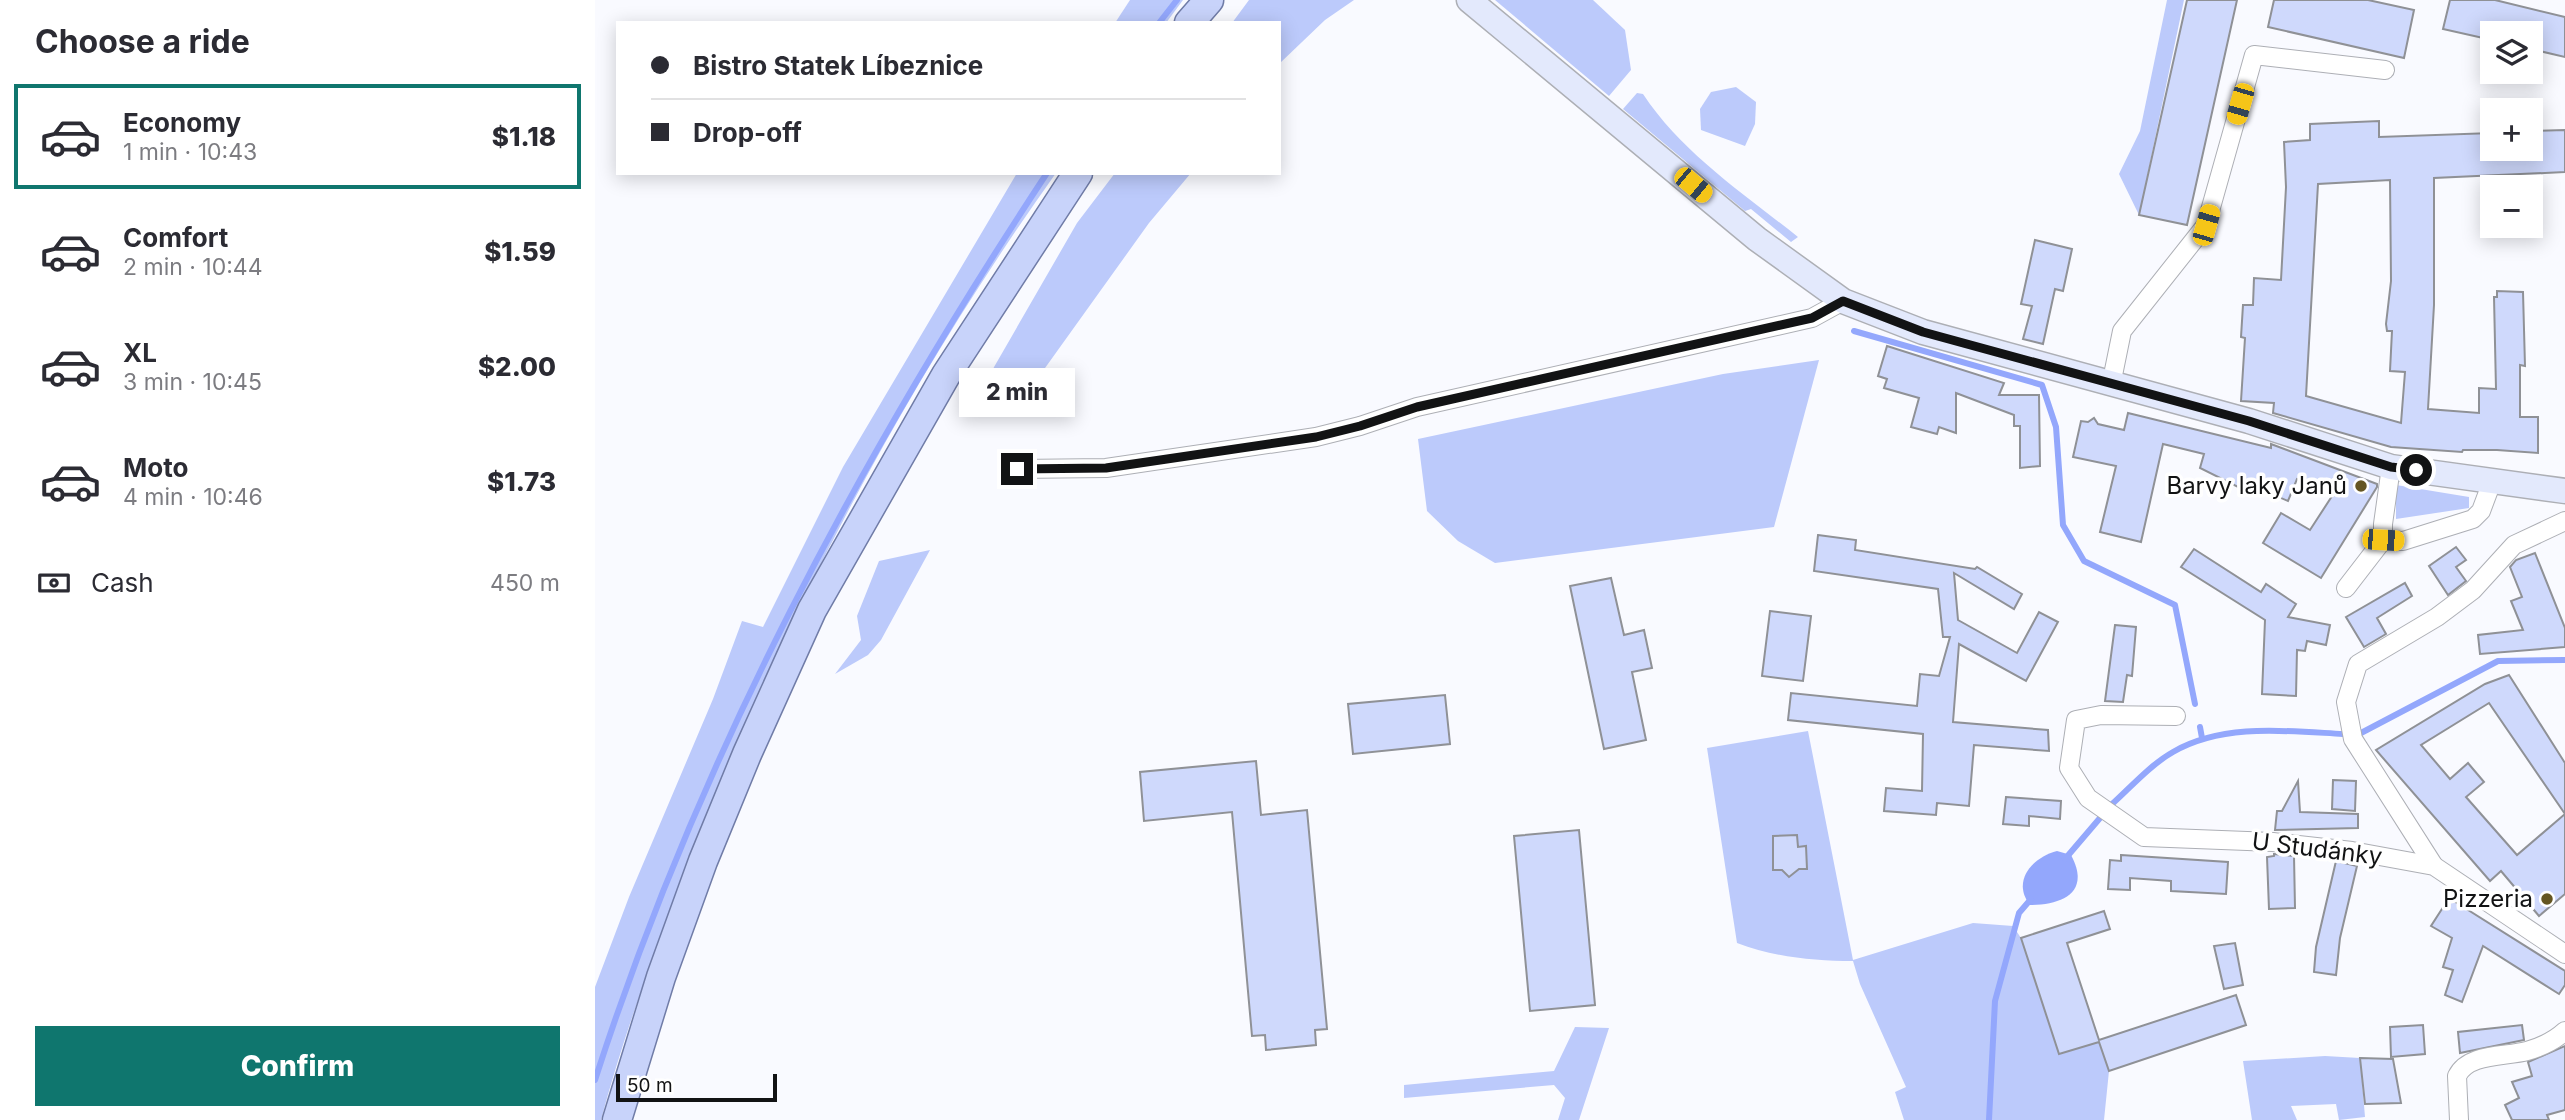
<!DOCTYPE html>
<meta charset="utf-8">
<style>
:root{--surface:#fff;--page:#f7f7f7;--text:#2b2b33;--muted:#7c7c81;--line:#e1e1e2;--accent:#0f766e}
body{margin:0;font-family:Inter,sans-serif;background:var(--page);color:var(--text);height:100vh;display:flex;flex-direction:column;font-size:26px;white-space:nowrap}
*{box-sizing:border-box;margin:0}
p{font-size:23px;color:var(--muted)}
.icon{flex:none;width:38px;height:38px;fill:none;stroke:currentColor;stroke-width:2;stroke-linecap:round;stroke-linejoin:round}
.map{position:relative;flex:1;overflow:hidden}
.details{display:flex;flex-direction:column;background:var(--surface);width:595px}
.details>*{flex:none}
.top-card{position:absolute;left:21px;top:21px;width:665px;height:154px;border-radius:0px;box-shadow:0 4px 18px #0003;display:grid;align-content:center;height:154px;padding:0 35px;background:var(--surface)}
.buttons{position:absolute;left:1885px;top:21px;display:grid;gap:14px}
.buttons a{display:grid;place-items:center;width:63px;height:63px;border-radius:0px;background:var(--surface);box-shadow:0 4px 18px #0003;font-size:35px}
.scale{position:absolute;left:21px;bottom:18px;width:161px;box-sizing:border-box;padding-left:7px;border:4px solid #121314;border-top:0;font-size:19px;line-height:24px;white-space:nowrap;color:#121314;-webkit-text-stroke:5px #fff;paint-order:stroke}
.end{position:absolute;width:32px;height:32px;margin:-16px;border:9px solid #121314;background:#fff;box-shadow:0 0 0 4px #fff}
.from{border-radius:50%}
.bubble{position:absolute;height:49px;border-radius:0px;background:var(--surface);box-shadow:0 4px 18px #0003;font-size:23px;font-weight:800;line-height:49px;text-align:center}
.car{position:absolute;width:21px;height:42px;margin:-21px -10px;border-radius:9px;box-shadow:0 0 5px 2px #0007;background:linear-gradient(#f5c518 24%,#345 0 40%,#f5c518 0 76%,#345 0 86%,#f5c518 0)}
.top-card b{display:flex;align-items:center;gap:24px;height:66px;font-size:26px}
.top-card b+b{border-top:2px solid var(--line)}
.top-card i{width:18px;height:18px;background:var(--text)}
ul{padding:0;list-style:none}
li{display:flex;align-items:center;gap:21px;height:105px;margin:0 14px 10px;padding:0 21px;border:4px solid transparent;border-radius:0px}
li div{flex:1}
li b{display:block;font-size:26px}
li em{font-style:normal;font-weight:800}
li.current{border-color:var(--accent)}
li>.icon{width:63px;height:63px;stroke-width:1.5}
h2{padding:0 35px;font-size:32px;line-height:84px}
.pay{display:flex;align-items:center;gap:18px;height:77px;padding:0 35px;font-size:26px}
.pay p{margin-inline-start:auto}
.primary-button{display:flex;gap:14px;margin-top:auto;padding:14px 35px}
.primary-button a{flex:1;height:80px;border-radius:0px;background:var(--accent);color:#fff;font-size:28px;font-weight:800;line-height:80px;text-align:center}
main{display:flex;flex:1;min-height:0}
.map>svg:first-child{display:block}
</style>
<main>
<section class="details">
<h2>Choose a ride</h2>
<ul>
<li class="current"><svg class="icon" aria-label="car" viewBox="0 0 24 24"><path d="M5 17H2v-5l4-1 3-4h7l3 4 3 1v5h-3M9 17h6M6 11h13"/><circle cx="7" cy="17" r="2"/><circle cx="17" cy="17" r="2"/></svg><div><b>Economy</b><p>1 min · 10:43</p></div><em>$1.18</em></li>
<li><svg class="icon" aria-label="car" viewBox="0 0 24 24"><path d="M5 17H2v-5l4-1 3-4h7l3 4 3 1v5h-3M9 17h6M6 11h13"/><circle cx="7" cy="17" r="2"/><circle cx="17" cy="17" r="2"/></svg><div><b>Comfort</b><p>2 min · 10:44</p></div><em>$1.59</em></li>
<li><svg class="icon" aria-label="car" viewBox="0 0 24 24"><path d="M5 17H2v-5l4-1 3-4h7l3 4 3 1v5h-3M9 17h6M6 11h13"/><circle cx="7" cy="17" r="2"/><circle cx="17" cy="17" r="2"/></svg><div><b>XL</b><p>3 min · 10:45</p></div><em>$2.00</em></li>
<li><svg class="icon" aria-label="car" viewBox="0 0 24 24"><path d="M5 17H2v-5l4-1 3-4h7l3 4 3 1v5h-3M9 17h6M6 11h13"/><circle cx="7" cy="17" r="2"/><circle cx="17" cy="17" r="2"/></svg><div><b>Moto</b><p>4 min · 10:46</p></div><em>$1.73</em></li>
</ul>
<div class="pay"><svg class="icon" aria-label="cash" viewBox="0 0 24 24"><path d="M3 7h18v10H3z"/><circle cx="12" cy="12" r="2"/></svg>Cash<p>450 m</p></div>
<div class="primary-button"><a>Confirm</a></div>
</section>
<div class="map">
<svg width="1970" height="1120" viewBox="0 0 1970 1120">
<rect width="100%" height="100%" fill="#f9faff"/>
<g fill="#bccafb">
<polygon points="535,0 588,0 571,23 520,23"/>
<polygon points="654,0 759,0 730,20 684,64 684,23 637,23"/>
<polygon points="900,0 998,0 1030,30 1036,70 1014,96"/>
<polygon points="1572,0 1589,0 1544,215 1524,174 1545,131"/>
<polygon points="1141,87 1161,102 1160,124 1150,146 1106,130 1105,109 1116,92"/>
<path d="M1042,93L1048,94C1087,153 1149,194 1203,237L1196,242L1156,209L1150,211L1028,109Z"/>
<path d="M422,173H461C309,386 187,620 93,864C61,948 29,1033 6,1120H0V987L34,897L118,699L147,621L168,627L248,467Z"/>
<polygon points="520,173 596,173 554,223 440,382 415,409 398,413 380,400 482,223"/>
<polygon points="1224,360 1179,527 900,563 863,541 832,511 823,439 1128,374"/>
<polygon points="1801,485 1874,497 1874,508 1801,519"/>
<polygon points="335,550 286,640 273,655 240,674 266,640 262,616 284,561"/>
<path d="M1213,731L1258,960L1378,923L1418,926L1426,938L1464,1054L1504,1042L1514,1071L1509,1120H1309L1300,1092L1311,1087L1265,984L1258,961C1219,961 1179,957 1142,943L1112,748Z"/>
<polygon points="980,1027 1014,1028 984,1120 963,1120 970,1098 959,1085 809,1098 809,1085 959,1071"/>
<polygon points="1730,1056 1765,1058 1770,1117 1744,1120 1741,1104 1696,1106 1702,1120 1657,1120 1648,1061"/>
</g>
<path fill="#93a7fc" d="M1462,851L1476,855C1496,892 1468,905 1435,905C1416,881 1438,857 1462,851Z"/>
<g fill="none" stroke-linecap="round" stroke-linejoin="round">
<g stroke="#93a7fc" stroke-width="6">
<polyline points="564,23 582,0"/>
<polyline points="1259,331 1447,385 1461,427 1468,525 1489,561 1580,605 1600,704"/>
<polyline points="1605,727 1607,738"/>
<polyline points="1766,733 1903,661 1970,660"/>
<path d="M1516,805C1535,788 1555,765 1578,752C1628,723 1692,731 1748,734"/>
<polyline points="1470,859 1505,818"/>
<path d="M0,1080C104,757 266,455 452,173"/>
<polyline points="1394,1120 1400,1001 1424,913 1436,899"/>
</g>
</g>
<g fill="#cfd9fc" stroke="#8f9196" stroke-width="2" fill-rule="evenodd">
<polygon points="1592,0 1642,0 1592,225 1544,215"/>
<polygon points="1679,0 1773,0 1819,10 1809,58 1673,27"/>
<polygon points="1855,0 1900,0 1970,17 1970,57 1936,49 1936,33 1897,33 1897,40 1848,29"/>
<path d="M1784,121V137L1897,133V149H1936V131L1970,130V172L1839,178V305L1833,409L1884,413V388L1901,389L1899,297H1902V291L1928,292L1930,366L1925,365V417H1943V453L1902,450H1868L1867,452L1796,447L1678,413L1679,403L1646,401L1650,338L1646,337L1648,305H1658L1659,278L1686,280L1691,187L1689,142L1715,140V124ZM1795,180L1796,281L1791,324L1792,331H1797L1795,371L1810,372L1806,423L1711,396L1723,184Z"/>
<polygon points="1440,240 1477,249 1468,291 1460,289 1448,344 1428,339 1437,306 1426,304"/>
<polygon points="1292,346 1409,383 1404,395 1444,395 1445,466 1425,468 1425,426 1419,426 1419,415 1361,393 1361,433 1344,427 1342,434 1316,427 1324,398 1289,388 1292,379 1283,376"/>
<polygon points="1533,413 1676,448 1676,444 1782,484 1782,487 1726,578 1668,543 1686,513 1715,530 1739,493 1702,479 1693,501 1656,485 1653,492 1605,468 1609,454 1568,444 1546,542 1505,532 1521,466 1478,457 1486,421 1493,422 1499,418 1503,424 1529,430"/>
<polygon points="1223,535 1261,540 1260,550 1380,569 1382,567 1427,594 1419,609 1359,573 1363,620 1422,653 1444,612 1463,622 1431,681 1364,644 1358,722 1453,730 1454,751 1379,745 1374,806 1342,803 1341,815 1289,811 1291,788 1327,791 1328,734 1193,720 1196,693 1322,706 1325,674 1344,676 1355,637 1348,637 1343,589 1219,571"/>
<polygon points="1861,547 1871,560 1861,567 1871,581 1853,595 1834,566"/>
<polygon points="1599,549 1666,592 1671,584 1701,604 1693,617 1735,625 1731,645 1712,641 1710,651 1702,650 1701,696 1667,694 1670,620 1586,567"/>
<polygon points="1940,553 1970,628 1970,647 1885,654 1883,635 1928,630 1916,601 1927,597 1915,567 1921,560"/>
<polygon points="1016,578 1029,635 1049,630 1057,668 1037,672 1051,740 1009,749 975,586"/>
<polygon points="1810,583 1817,596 1782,618 1791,634 1769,647 1751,617"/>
<polygon points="1175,611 1216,616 1208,681 1167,676"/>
<polygon points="1520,625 1541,627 1537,676 1532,675 1528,702 1510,701"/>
<path d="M1914,675L1970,763V894L1944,916L1906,871L1895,881L1781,750L1890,684ZM1894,703L1970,814L1922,855L1871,797L1889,782L1873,763L1855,779L1826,745Z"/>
<polygon points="850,695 855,744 758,754 753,704"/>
<polygon points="661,761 666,815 712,810 732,1029 720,1030 721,1045 671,1050 670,1035 657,1036 637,812 549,821 545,772"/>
<polygon points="1738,780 1761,781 1760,811 1737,809"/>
<polygon points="1703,781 1705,812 1763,814 1763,828 1680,830 1682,811 1687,811"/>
<polygon points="1411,797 1466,801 1465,819 1434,816 1434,826 1408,824"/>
<polygon points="984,830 1000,1005 935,1011 919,836"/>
<polygon points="1202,835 1203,847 1211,846 1212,869 1204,869 1194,877 1187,870 1178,870 1178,836"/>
<polygon points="1679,854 1699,856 1700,908 1674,909 1672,857 1679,856"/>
<polygon points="1526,855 1633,862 1631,894 1576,891 1576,881 1535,878 1535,890 1513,889 1515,860 1526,861"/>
<polygon points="1741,861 1762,866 1745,938 1741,975 1719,972 1721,947"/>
<polygon points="1854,898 1970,971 1970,985 1964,994 1888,946 1867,1002 1850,995 1858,970 1848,967 1857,938 1836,926"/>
<polygon points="1509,911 1515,929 1472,943 1504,1040 1641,995 1651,1025 1514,1071 1504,1042 1464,1054 1426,938"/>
<polygon points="1640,943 1648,985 1629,989 1619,946"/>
<polygon points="1828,1025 1830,1054 1796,1057 1795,1027"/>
<polygon points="1927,1025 1929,1040 1865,1053 1863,1032"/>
<polygon points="1970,1046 1970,1110 1952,1115 1954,1120 1917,1120 1910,1105 1924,1098 1917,1082 1937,1076 1933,1062"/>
<polygon points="1765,1058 1798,1059 1806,1103 1770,1104"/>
</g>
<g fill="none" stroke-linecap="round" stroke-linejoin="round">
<defs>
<g id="street">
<polyline points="1516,385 1527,331 1611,225 1659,55 1790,70"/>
<polyline points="422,469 511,468 721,437 765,426 822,407 1217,318 1248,301"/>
<polyline points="1788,540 1788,524 1796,467"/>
<polyline points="1751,588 1788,540 1808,541 1878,519 1886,511 1898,479"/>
<polyline points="1581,716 1506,715 1481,720 1474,768 1493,798 1549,837 1678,842 1757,851 1839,866 1970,954"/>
<polyline points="1839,866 1758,739 1751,702 1763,664 1842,617 1878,590 1919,545 1970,521"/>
<path d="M1864,1120L1862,1076C1873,1053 1910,1057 1932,1051C1946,1047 1959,1041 1970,1031"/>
</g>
<polyline id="secondary" points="874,0 1162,239 1248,301 1328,332 1654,421 1796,467 1970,491"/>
<g id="primary">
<polyline points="594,23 614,0"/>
<polyline points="22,1120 66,977 108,861 152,754 217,610 351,375 483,173"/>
</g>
</defs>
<use href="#street" stroke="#adafb5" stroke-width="20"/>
<use href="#secondary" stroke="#adafb5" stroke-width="27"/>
<use href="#primary" stroke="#707ca7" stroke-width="31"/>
<use href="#street" stroke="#fff" stroke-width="18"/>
<use href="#secondary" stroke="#e3e9fc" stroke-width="24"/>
<use href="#primary" stroke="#c8d3fa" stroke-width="28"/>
</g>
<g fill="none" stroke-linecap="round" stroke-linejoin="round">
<polyline stroke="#121314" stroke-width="9" points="422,469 511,468 721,437 765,426 822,407 1217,318 1248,301 1328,332 1654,421 1796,467 1821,470"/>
</g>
<g fill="#645522" stroke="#fff" stroke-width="2.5">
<circle cx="1766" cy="486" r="7"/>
<circle cx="1952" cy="899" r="7"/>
</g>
<g text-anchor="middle" stroke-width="7" stroke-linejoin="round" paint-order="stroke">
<g font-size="24" fill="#121314" stroke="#fff" text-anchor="end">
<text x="1752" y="494">Barvy laky Janů</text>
<text x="1938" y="907">Pizzeria</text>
</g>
<g font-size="24" fill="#121314" stroke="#fff">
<text transform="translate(1722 849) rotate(7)" y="8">U Studánky</text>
</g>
</g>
</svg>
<div class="buttons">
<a><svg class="icon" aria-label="layers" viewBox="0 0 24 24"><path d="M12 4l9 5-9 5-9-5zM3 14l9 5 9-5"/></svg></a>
<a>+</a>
<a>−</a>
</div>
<div class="scale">50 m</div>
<i class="end from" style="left:1821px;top:470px"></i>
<i class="end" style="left:422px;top:469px"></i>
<div class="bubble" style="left:364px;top:368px;width:116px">2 min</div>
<i class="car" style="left:1645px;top:104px;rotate:196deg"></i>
<i class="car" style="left:1098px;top:185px;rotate:130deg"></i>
<i class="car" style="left:1611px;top:225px;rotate:16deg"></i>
<i class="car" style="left:1788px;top:540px;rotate:93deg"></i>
<div class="top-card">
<b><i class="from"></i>Bistro Statek Líbeznice</b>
<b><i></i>Drop-off</b>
</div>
</div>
</main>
